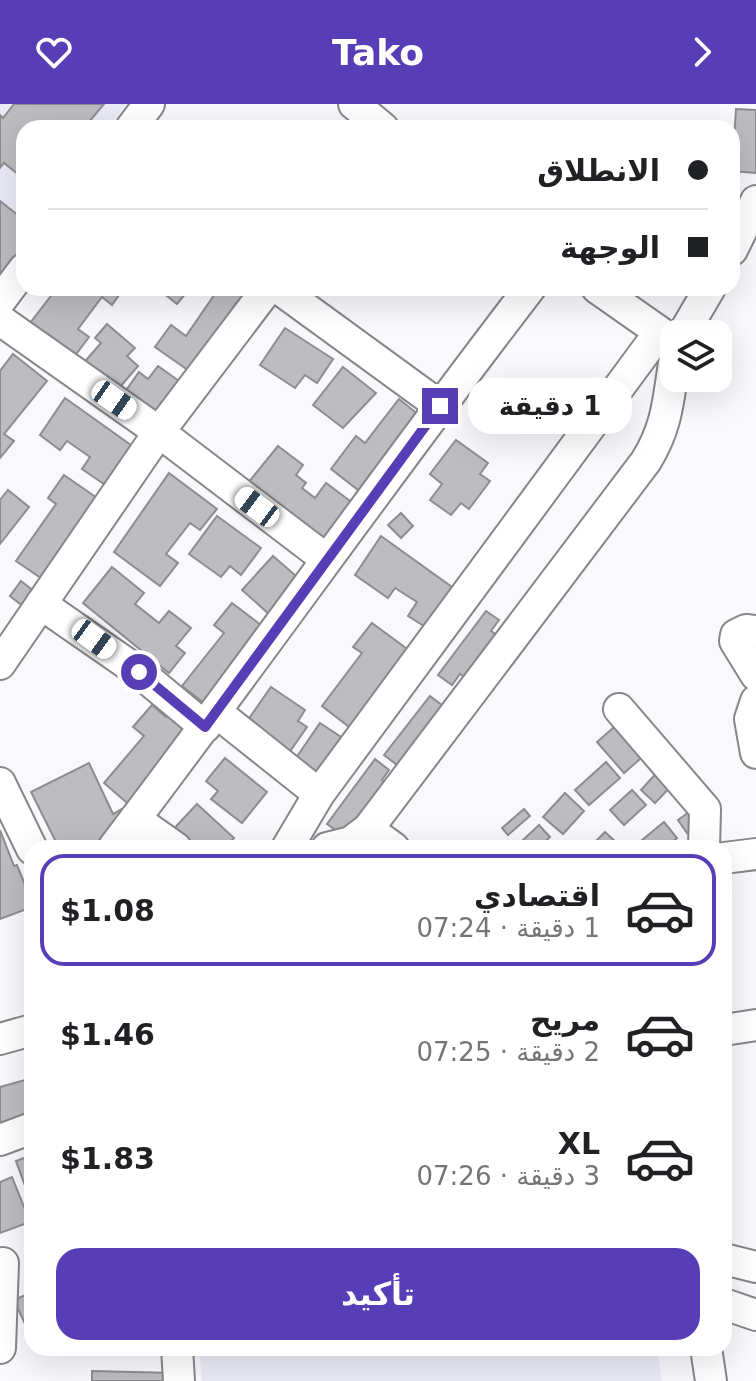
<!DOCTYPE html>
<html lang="ar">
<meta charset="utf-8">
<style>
:root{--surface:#fff;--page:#f2f2f2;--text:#202124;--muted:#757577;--line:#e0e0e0;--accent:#573eb6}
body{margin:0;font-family:"DejaVu Sans",Vazirmatn,sans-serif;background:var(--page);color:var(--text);direction:rtl;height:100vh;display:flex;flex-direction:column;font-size:30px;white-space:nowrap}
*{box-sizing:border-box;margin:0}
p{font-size:26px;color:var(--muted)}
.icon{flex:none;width:44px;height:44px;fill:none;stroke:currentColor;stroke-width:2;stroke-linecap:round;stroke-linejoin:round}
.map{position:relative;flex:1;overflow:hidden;direction:ltr}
.sheet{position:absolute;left:24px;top:736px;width:708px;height:516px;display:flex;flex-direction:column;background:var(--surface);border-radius:24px;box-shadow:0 8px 32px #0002;direction:rtl}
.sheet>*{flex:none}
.top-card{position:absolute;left:16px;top:16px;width:724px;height:176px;border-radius:24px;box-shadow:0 8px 32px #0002;direction:rtl;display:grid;align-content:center;height:176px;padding:0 32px;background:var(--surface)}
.buttons{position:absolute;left:660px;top:216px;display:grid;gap:16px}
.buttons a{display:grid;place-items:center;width:72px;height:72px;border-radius:16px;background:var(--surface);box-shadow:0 8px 32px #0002;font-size:40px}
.end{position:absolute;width:36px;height:36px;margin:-18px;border:10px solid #573eb6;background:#fff;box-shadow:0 0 0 4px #fff}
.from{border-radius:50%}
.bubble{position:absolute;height:56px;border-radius:24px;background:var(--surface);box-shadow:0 8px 32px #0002;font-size:26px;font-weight:700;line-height:56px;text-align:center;direction:rtl}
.car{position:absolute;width:24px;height:48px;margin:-24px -12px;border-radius:10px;box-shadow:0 0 6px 2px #0007;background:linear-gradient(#fff 24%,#345 0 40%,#fff 0 76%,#345 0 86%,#fff 0)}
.top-card b{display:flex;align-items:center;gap:28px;height:76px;font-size:30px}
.top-card b+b{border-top:2px solid var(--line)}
.top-card i{width:20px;height:20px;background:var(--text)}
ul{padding:14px 0 0;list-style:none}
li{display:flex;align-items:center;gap:24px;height:112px;margin:0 16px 12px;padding:0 16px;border:4px solid transparent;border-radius:24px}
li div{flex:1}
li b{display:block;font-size:30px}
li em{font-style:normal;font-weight:700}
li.on{border-color:var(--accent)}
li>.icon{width:72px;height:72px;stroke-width:1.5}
.action{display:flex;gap:16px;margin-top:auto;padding:16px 32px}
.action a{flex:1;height:92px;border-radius:24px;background:var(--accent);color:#fff;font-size:32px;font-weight:700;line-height:92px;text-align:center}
header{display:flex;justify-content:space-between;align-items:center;height:104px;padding:0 32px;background:var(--accent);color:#fff;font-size:36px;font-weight:700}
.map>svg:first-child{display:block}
</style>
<header><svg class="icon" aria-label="forward" viewBox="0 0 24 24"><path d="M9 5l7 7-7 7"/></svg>Tako<svg class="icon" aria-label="heart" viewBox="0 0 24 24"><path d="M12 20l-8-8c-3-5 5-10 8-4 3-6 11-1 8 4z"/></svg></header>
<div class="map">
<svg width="756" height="1277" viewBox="0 0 756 1277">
<rect width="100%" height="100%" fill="#f9f9fd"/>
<g fill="#ebebf7">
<polygon points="0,0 126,0 108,24 24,24 24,140 0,174"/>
<polygon points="199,1244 657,1244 662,1277 202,1277"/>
</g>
<g fill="#bdbdc1" stroke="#8d8d91" stroke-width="2">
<polygon points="14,0 104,0 84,24 24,24 24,75 4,59 0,64 0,11 3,14"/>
<polygon points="736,5 756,6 756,69 732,67"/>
<polygon points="0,97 24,116 24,126 18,134 24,139 24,144 0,175"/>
<polygon points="57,184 124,184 112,201 102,193 78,225 89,233 71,257 27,223"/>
<polygon points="157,184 190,184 177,200"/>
<polygon points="219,184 239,184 260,199 205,278 155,243 171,221 186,232"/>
<polygon points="107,220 135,244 127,252 138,262 114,290 81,262 101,239 95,234"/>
<polygon points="285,224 333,255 317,279 305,271 295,284 260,261"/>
<polygon points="13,250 47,277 4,330 14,337 0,354 0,267"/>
<polygon points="158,262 186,282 163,321 122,292 139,268 148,275"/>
<polygon points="343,263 376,289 343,324 313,301"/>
<polygon points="65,294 142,349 111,385 82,365 90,353 67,337 60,346 40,331"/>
<polygon points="399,295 429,319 371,396 331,365 356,332 365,339"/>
<polygon points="456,336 488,359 480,370 490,377 469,405 461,399 451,411 430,396 442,380 430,370"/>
<polygon points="278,342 303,361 296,371 306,379 302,384 315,394 326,379 354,400 329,441 248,379"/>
<polygon points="169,369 217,405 200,426 190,419 166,450 178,459 160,482 114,448"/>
<polygon points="64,371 110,403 54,483 16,457 56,400 48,394"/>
<polygon points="8,386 29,403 0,440 0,396"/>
<polygon points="401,409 413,422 401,434 388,421"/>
<polygon points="217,412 261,444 241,471 230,462 221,473 189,450"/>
<polygon points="381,432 470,496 438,531 408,512 417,498 395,484 388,494 355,471"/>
<polygon points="273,452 303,478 270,511 242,486"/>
<polygon points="112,463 144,489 135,500 159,519 169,507 191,524 176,542 185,549 169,569 83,499"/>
<polygon points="21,477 40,492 29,507 10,492"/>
<polygon points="232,499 274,531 218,610 182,582 224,529 214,521"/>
<polygon points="486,507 499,516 491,527 506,538 474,580 460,570 452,581 438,571"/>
<polygon points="372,519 414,550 357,629 322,602 362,549 353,543"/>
<polygon points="271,583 305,606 298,617 307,623 286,653 243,623"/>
<polygon points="430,592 456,612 410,671 384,651"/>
<polygon points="152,601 166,613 169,609 200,635 141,711 104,679 144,632 133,623"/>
<polygon points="621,617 647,649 624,669 597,638"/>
<polygon points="320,619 350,639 333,683 294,657"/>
<polygon points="225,654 267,688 242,719 211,695 218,687 206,677"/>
<polygon points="375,655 389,666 382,676 397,687 348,735 327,720"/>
<polygon points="606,658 620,674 589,701 575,686"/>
<polygon points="89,659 113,710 122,705 135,733 112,744 59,744 31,688"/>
<polygon points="662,663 676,677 655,699 641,686"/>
<polygon points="632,686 646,701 624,721 610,706"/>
<polygon points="565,689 584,707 563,730 543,713"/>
<polygon points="197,700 234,734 225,744 182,744 168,731"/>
<polygon points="699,701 709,714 687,729 678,716"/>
<polygon points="524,705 530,712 508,731 502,724"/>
<polygon points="664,718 677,734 665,744 649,744 642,736"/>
<polygon points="539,721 550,733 539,744 530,744 523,736"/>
<polygon points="0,726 14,762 17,761 32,798 32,803 0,815"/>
<polygon points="605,728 620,742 589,744"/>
<polygon points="32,974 32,1027 0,1020 0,983"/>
<polygon points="32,1051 32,1101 16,1057"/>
<polygon points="12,1073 30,1118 0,1129 0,1078"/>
<polygon points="32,1188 32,1235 14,1196"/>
<polygon points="92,1267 174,1269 174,1277 92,1277"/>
</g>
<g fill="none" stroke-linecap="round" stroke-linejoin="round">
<defs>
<g id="minor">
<polyline points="354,0 383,24"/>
<polyline points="131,24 149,0"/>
<polyline points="732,146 756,97"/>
<polyline points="278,184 440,302"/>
<polyline points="597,184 674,238"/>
<polyline points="0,197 24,165"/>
<polyline points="0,216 159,328 326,455"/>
<polyline points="683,230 710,184"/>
<polyline points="41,500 139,568 205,623"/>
<polyline points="756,527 746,526 736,531 735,537 756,571"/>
<polyline points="0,560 159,328 268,184"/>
<polyline points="756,597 750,615 756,649"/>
<polyline points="619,605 705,705 704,744"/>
<polyline points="216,608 319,690"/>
<polyline points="0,679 32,745"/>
<polyline points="135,715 176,744"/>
<polyline points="368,725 394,744"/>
<path d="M113,744C254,559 388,368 530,184"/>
<polyline points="287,744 319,690 659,229"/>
<path d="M327,744L351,738L368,725L646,357C667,323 668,298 674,259"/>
<polyline points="724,754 756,750"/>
<polyline points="724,926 756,921"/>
<polyline points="0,935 32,926"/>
<polyline points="0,1036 32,1024"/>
<polyline points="724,1155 756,1163"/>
<polyline points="724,1200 756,1211"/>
<polyline points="0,1244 3,1159"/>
<polyline points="177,1244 179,1277"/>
<polyline points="706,1244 711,1277"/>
</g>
</defs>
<use href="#minor" stroke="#87878b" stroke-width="34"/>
<use href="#minor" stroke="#fff" stroke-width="30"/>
</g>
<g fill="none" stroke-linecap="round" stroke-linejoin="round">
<polyline stroke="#573eb6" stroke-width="10" points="139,568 205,623 440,302"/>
</g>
</svg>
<div class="buttons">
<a><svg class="icon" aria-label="layers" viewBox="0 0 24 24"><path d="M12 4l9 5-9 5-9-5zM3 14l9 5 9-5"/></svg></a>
</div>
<i class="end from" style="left:139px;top:568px"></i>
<i class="end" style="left:440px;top:302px"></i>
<div class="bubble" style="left:468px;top:274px;width:164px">1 دقيقة</div>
<i class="car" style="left:114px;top:296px;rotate:125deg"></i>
<i class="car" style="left:257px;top:403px;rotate:307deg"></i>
<i class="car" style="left:94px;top:535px;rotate:126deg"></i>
<div class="top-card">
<b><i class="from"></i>الانطلاق</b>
<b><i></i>الوجهة</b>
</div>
<section class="sheet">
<ul>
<li class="on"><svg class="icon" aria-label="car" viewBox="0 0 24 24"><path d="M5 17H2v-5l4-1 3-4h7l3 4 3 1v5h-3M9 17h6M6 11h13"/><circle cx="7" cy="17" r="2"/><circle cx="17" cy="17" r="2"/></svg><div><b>اقتصادي</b><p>1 دقيقة · 07:24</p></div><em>$1.08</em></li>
<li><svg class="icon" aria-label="car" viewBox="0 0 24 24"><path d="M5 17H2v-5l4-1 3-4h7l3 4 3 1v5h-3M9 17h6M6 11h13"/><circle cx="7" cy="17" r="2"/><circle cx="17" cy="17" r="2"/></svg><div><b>مريح</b><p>2 دقيقة · 07:25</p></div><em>$1.46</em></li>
<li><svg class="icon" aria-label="car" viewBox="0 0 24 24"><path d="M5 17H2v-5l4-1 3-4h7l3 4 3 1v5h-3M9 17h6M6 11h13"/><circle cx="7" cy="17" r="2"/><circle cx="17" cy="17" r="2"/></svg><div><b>XL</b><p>3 دقيقة · 07:26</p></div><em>$1.83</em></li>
</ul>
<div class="action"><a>تأكيد</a></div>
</section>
</div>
